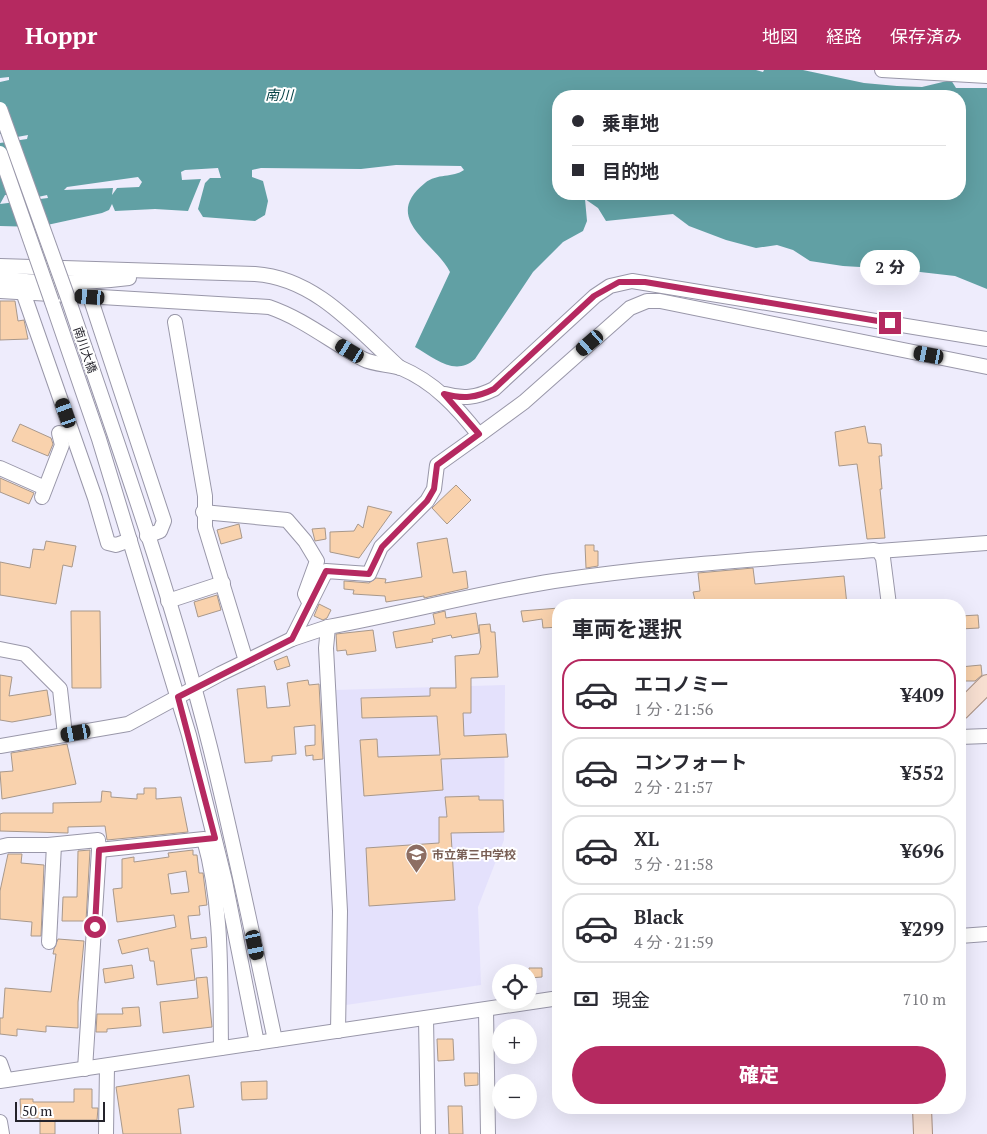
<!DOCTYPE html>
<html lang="ja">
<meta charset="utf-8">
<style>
:root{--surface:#fff;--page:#f2f2f3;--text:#2b2b33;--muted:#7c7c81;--line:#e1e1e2;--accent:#b52960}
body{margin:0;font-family:"PT Serif","Noto Sans JP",serif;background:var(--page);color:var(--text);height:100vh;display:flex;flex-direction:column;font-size:19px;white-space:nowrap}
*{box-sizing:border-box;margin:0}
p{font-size:16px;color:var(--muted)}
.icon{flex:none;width:28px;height:28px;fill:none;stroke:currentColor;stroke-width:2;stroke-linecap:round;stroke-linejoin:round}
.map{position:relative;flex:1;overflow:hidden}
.details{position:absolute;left:552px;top:529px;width:414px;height:515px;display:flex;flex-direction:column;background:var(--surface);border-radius:20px;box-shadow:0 5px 20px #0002}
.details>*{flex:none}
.hud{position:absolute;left:552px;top:20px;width:414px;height:110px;border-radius:20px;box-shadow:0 5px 20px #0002;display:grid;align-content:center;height:110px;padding:0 20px;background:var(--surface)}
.buttons{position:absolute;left:492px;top:894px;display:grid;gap:10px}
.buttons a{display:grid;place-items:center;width:45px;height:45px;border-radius:50%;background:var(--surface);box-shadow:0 5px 20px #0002;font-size:25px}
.scale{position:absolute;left:15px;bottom:12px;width:90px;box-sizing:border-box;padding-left:5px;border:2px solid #24232b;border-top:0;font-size:14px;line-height:18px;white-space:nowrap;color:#24232b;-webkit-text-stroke:4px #fff;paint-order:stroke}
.end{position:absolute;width:22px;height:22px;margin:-11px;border:6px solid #b52960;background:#fff;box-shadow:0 0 0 2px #fff}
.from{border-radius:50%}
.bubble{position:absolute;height:35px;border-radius:18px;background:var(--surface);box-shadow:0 5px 20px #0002;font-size:16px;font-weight:800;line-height:35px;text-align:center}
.car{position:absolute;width:15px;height:30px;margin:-15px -8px;border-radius:6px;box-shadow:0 0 4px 1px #0007;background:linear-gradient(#222 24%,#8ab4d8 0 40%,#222 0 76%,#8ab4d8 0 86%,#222 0)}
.hud b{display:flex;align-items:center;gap:18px;height:48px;font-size:19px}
.hud b+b{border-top:1px solid var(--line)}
.hud i{width:12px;height:12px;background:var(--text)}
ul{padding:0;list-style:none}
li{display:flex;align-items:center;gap:15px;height:70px;margin:0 10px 8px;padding:0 10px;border:2px solid var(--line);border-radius:20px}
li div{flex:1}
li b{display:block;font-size:19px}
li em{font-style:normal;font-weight:800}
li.current{border-color:var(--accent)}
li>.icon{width:45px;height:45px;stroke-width:1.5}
h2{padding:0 20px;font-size:22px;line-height:60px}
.pay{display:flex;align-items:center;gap:12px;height:55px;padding:0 20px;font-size:19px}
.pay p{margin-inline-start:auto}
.button{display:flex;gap:10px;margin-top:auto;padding:10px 20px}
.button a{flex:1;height:58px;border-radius:30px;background:var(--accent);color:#fff;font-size:20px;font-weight:800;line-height:58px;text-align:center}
header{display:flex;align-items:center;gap:30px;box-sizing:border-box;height:70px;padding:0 25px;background:var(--accent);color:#fff}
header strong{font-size:24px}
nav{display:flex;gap:28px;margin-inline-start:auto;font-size:18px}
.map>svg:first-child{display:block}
</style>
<header>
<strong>Hoppr</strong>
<nav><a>地図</a><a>経路</a><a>保存済み</a></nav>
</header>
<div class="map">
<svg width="987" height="1064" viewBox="0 0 987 1064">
<rect width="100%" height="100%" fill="#eeecfc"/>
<polygon fill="#e4e1fc" points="505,615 504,770 478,837 481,915 346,935 335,620"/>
<path fill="#61a0a4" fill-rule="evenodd" d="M0,0H756L763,2L764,0H803L864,13L897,16L922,17L951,10L956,18H987V219L955,206L894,199L843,196L810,191L793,180L777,175L756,178L726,170L689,156L673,144L606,151L598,138L585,129L587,151L583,161L563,172L533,202L475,289C455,307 434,288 415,277L450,202C436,173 380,149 425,113C437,103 453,108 464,100L461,96L396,95L361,99L261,98L252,100V107L263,111L268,131L265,145L255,151L203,147L198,139L205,113L210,108H221L218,98L185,100L181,102L182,110L201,109L188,141L155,139L115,141L112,134L109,140L102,143L38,157L0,156V73L27,69L28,65L17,67L15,62L0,64V12L9,10V7L0,8ZM559,26H960V124H559ZM138,107L142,112L139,117L117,118L112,125L113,118L64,120L67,117ZM36,122L38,127L47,125L48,128L0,134L5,125Z"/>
<g fill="#f9d2ad" stroke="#a8988b" fill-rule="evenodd">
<polygon points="0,231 15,231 18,251 24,250 28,269 0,270"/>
<polygon points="20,354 51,368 53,374 48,386 12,371"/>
<polygon points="865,356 868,373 881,374 882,386 879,386 882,419 880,419 885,468 867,469 857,394 839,396 835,362"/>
<polygon points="0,408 34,423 29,434 0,422"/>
<polygon points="456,415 471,430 447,454 432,438"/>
<polygon points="368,436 392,442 359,488 330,482 330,462 354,461 358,454 363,458"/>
<polygon points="239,454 242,468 221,474 217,460"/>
<polygon points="325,458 326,469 315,471 312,459"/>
<polygon points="447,468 453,503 466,501 468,518 424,528 424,526 386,532 385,526 353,524 354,520 344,519 344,511 369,513 376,508 386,509 385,513 422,507 417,473"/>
<polygon points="46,471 76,476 72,497 63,495 56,534 0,525 0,492 30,498 33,479 44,480"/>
<polygon points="585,475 594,475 594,481 598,481 598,496 586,498"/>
<polygon points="753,498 755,514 844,506 847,535 719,535 719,533 696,535 693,522 700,521 698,503"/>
<polygon points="217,525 221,540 198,547 194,532"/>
<polygon points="319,534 331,540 327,548 323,550 314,546"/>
<polygon points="559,538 559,557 543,558 542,549 523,552 521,541"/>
<polygon points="71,541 100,541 101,618 72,618"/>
<polygon points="445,541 446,548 476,543 479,563 452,568 451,565 432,569 433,572 396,578 393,562 431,555 435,554 433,544"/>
<polygon points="978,545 979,558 960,559 960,546"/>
<polygon points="490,554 491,562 495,562 498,607 471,608 471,643 463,643 464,666 506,664 508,687 441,689 443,720 364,726 360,670 377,669 378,687 440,685 437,646 362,648 361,628 430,626 430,618 456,618 455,586 479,584 481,577 479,555"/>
<polygon points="373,560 376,581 347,585 346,580 337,581 336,564"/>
<polygon points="287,586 290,596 277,600 274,591"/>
<polygon points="981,595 982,605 975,611 960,611 960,597"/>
<polygon points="0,605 12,607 9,626 47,620 51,645 12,652 0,650"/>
<polygon points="308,610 309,615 319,614 323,689 313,690 313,685 306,686 305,676 315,675 315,655 294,657 296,684 272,686 272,691 245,693 237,619 265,616 267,638 290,636 287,613"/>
<polygon points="67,674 76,714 2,729 0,702 13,701 11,683"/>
<polygon points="144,718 156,718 156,729 181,727 188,762 107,770 105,756 68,757 68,763 0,761 0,744 3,743 53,743 53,733 101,732 102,721 111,722 111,727 137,729 137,724 144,724"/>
<polygon points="479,726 479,730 503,730 504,762 451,763 455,830 369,836 366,778 439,773 439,747 447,747 445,727"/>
<polygon points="90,780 86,851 62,851 63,827 77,827 78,781"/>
<path d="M193,780V785H197L199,803H203L207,835L199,836L200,845L188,846L191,869L206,867L207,877L191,879L195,910L157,915L154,891H150L148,878L122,884L118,870L176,857L174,845L117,852L113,819L122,818V789L134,787V792L169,787L168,783ZM186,801L189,822L171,824L168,804Z"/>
<polygon points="8,784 22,784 21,793 44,795 41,866 31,866 32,852 0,849 0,821"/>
<polygon points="58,869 84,871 78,932 78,958 46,956 46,962 17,959 17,966 0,964 0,948 3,948 5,918 51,922 56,884 53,884 54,879"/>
<polygon points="132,895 134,908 105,913 103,899"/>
<polygon points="529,898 542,898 542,907 529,908"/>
<polygon points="207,907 212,957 163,963 160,932 198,928 196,908"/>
<polygon points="139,937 141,956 107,959 107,962 96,962 97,944 123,944 122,938"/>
<polygon points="437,969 453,969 454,990 438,991"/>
<polygon points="464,1003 478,1003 478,1015 465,1016"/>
<polygon points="189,1005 194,1037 178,1039 181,1064 123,1064 116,1017"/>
<polygon points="267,1011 267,1029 242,1030 241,1012"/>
<polygon points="74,1019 92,1019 92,1038 98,1038 97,1050 55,1050 55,1064 40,1064 40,1048 21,1048 20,1029 33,1029 33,1032 74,1032"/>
<polygon points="448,1036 462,1036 463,1064 449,1064"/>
</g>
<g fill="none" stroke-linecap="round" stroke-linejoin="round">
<defs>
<g id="minor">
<polyline points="882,0 987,6"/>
<path d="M0,196L255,204C316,208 357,259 400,298"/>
<path d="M0,208C43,215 86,213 129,208"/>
<path d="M0,221L269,237C304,249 331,272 363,289C375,295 389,294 401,298C434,312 457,337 479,365L437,395L434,419L427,431L381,477L369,504L326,501L292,569"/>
<polyline points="23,222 95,428 108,473 116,475 130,470"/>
<polyline points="90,227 164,451 160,461 147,466"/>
<path d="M69,231C119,378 172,526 210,677C234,774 254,872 275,970"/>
<polyline points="52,232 99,369 189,665 225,811 257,973"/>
<polyline points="175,252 205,426 205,457 246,591"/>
<path d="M445,324C463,329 476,328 494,319L595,226L610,216L632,211L987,269"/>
<polyline points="479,365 524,332 630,238 647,231 660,231 987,297"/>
<polyline points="0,398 45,418"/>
<polyline points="42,427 62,375 59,363"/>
<polyline points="203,442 287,450 305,471 317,491 305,524 308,530"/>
<polyline points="879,481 987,473"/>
<polyline points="168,531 223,513"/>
<polyline points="0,579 25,584 60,619 65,665"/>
<polyline points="960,667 987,666"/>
<polyline points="0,676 128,654 220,604 292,569 328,557"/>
<path d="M0,777L8,775H48L98,770L99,780L204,769C223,836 220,909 221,978"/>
<polyline points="960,866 987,864"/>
<polyline points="49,872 54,775"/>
<polyline points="486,940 488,1064"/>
<polyline points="426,948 428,1064"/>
<path d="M338,961L340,841L326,578L328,557C404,543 478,523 554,511C660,495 767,489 874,480L879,481L883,488L889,535"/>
<polyline points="0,993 6,1010"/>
<polyline points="85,999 99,780"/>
<polyline points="0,1011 559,928"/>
<polyline points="0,1052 2,1064"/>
<polyline points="106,1064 107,996"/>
</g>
<g id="major">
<polyline points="960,641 987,614"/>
<polyline points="922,1038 923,1064"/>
</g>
</defs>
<use href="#minor" stroke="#9997a9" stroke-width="16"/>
<use href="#major" stroke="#a99083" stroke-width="20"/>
<use href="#minor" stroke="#fff" stroke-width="14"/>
<use href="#major" stroke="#f7dfd1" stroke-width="18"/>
<defs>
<g id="minor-bridge">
<polyline points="0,39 69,231"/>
<polyline points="0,83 52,232"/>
</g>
</defs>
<use href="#minor-bridge" stroke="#9997a9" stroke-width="16" stroke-linecap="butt"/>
<use href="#minor-bridge" stroke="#fff" stroke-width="14"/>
</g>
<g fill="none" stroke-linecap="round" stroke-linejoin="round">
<path stroke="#b52960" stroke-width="6" d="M95,857L99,780L215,768L178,627L292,569L326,501L369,504L382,477L427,431L434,419L437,395L479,364L444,324C463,329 476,328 494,319L594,226L619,212H645L890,253"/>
</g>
<defs>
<symbol id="school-pin" viewBox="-11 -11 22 30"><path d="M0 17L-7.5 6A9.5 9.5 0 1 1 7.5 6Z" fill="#8d6e63" stroke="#fff"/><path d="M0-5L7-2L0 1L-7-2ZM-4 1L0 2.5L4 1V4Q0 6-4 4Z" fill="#fff"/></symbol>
</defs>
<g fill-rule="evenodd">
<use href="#school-pin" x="404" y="772" width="25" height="34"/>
</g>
<g text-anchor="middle" stroke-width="4" stroke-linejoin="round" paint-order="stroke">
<g font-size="12" fill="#24232b" stroke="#fff">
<text transform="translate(85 280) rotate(71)" y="4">南川大橋</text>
</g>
<g font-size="12" font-weight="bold" fill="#785e54" stroke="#fff" text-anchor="start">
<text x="432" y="789">市立第三中学校</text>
</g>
<g font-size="14" font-style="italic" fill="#064347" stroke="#fff">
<text transform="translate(279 25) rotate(1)" y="5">南川</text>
</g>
</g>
</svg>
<div class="buttons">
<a><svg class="icon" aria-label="locate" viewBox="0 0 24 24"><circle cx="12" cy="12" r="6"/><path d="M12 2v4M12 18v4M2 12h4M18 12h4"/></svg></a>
<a>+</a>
<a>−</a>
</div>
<div class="scale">50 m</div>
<i class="end from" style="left:95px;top:857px"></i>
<i class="end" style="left:890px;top:253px"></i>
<div class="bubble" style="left:860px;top:180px;width:60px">2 分</div>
<i class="car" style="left:90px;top:227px;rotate:274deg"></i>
<i class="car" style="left:590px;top:273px;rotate:229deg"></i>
<i class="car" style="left:350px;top:281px;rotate:301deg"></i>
<i class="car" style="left:929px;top:285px;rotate:281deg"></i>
<i class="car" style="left:66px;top:343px;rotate:341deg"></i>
<i class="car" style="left:76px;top:663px;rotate:260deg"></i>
<i class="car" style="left:255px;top:875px;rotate:168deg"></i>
<div class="hud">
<b><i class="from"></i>乗車地</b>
<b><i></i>目的地</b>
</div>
<section class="details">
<h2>車両を選択</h2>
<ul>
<li class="current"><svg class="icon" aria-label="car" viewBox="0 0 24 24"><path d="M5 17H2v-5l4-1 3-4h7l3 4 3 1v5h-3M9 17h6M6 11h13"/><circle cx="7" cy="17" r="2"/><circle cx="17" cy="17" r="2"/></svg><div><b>エコノミー</b><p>1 分 · 21:56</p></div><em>¥409</em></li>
<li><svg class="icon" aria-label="car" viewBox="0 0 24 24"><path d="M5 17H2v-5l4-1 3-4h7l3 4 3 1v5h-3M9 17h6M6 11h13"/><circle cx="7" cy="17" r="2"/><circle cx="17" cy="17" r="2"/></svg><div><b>コンフォート</b><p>2 分 · 21:57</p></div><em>¥552</em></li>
<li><svg class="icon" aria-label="car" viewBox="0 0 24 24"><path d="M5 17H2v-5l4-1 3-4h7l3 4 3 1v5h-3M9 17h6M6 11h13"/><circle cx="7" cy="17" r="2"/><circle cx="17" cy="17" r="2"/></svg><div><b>XL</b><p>3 分 · 21:58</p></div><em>¥696</em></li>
<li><svg class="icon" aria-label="car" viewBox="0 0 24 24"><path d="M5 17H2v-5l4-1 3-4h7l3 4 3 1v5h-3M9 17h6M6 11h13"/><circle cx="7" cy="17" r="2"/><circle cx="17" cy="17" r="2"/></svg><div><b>Black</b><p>4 分 · 21:59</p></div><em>¥299</em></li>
</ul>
<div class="pay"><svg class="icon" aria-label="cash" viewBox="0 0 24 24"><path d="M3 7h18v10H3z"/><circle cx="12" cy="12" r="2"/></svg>現金<p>710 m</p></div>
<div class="button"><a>確定</a></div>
</section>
</div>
